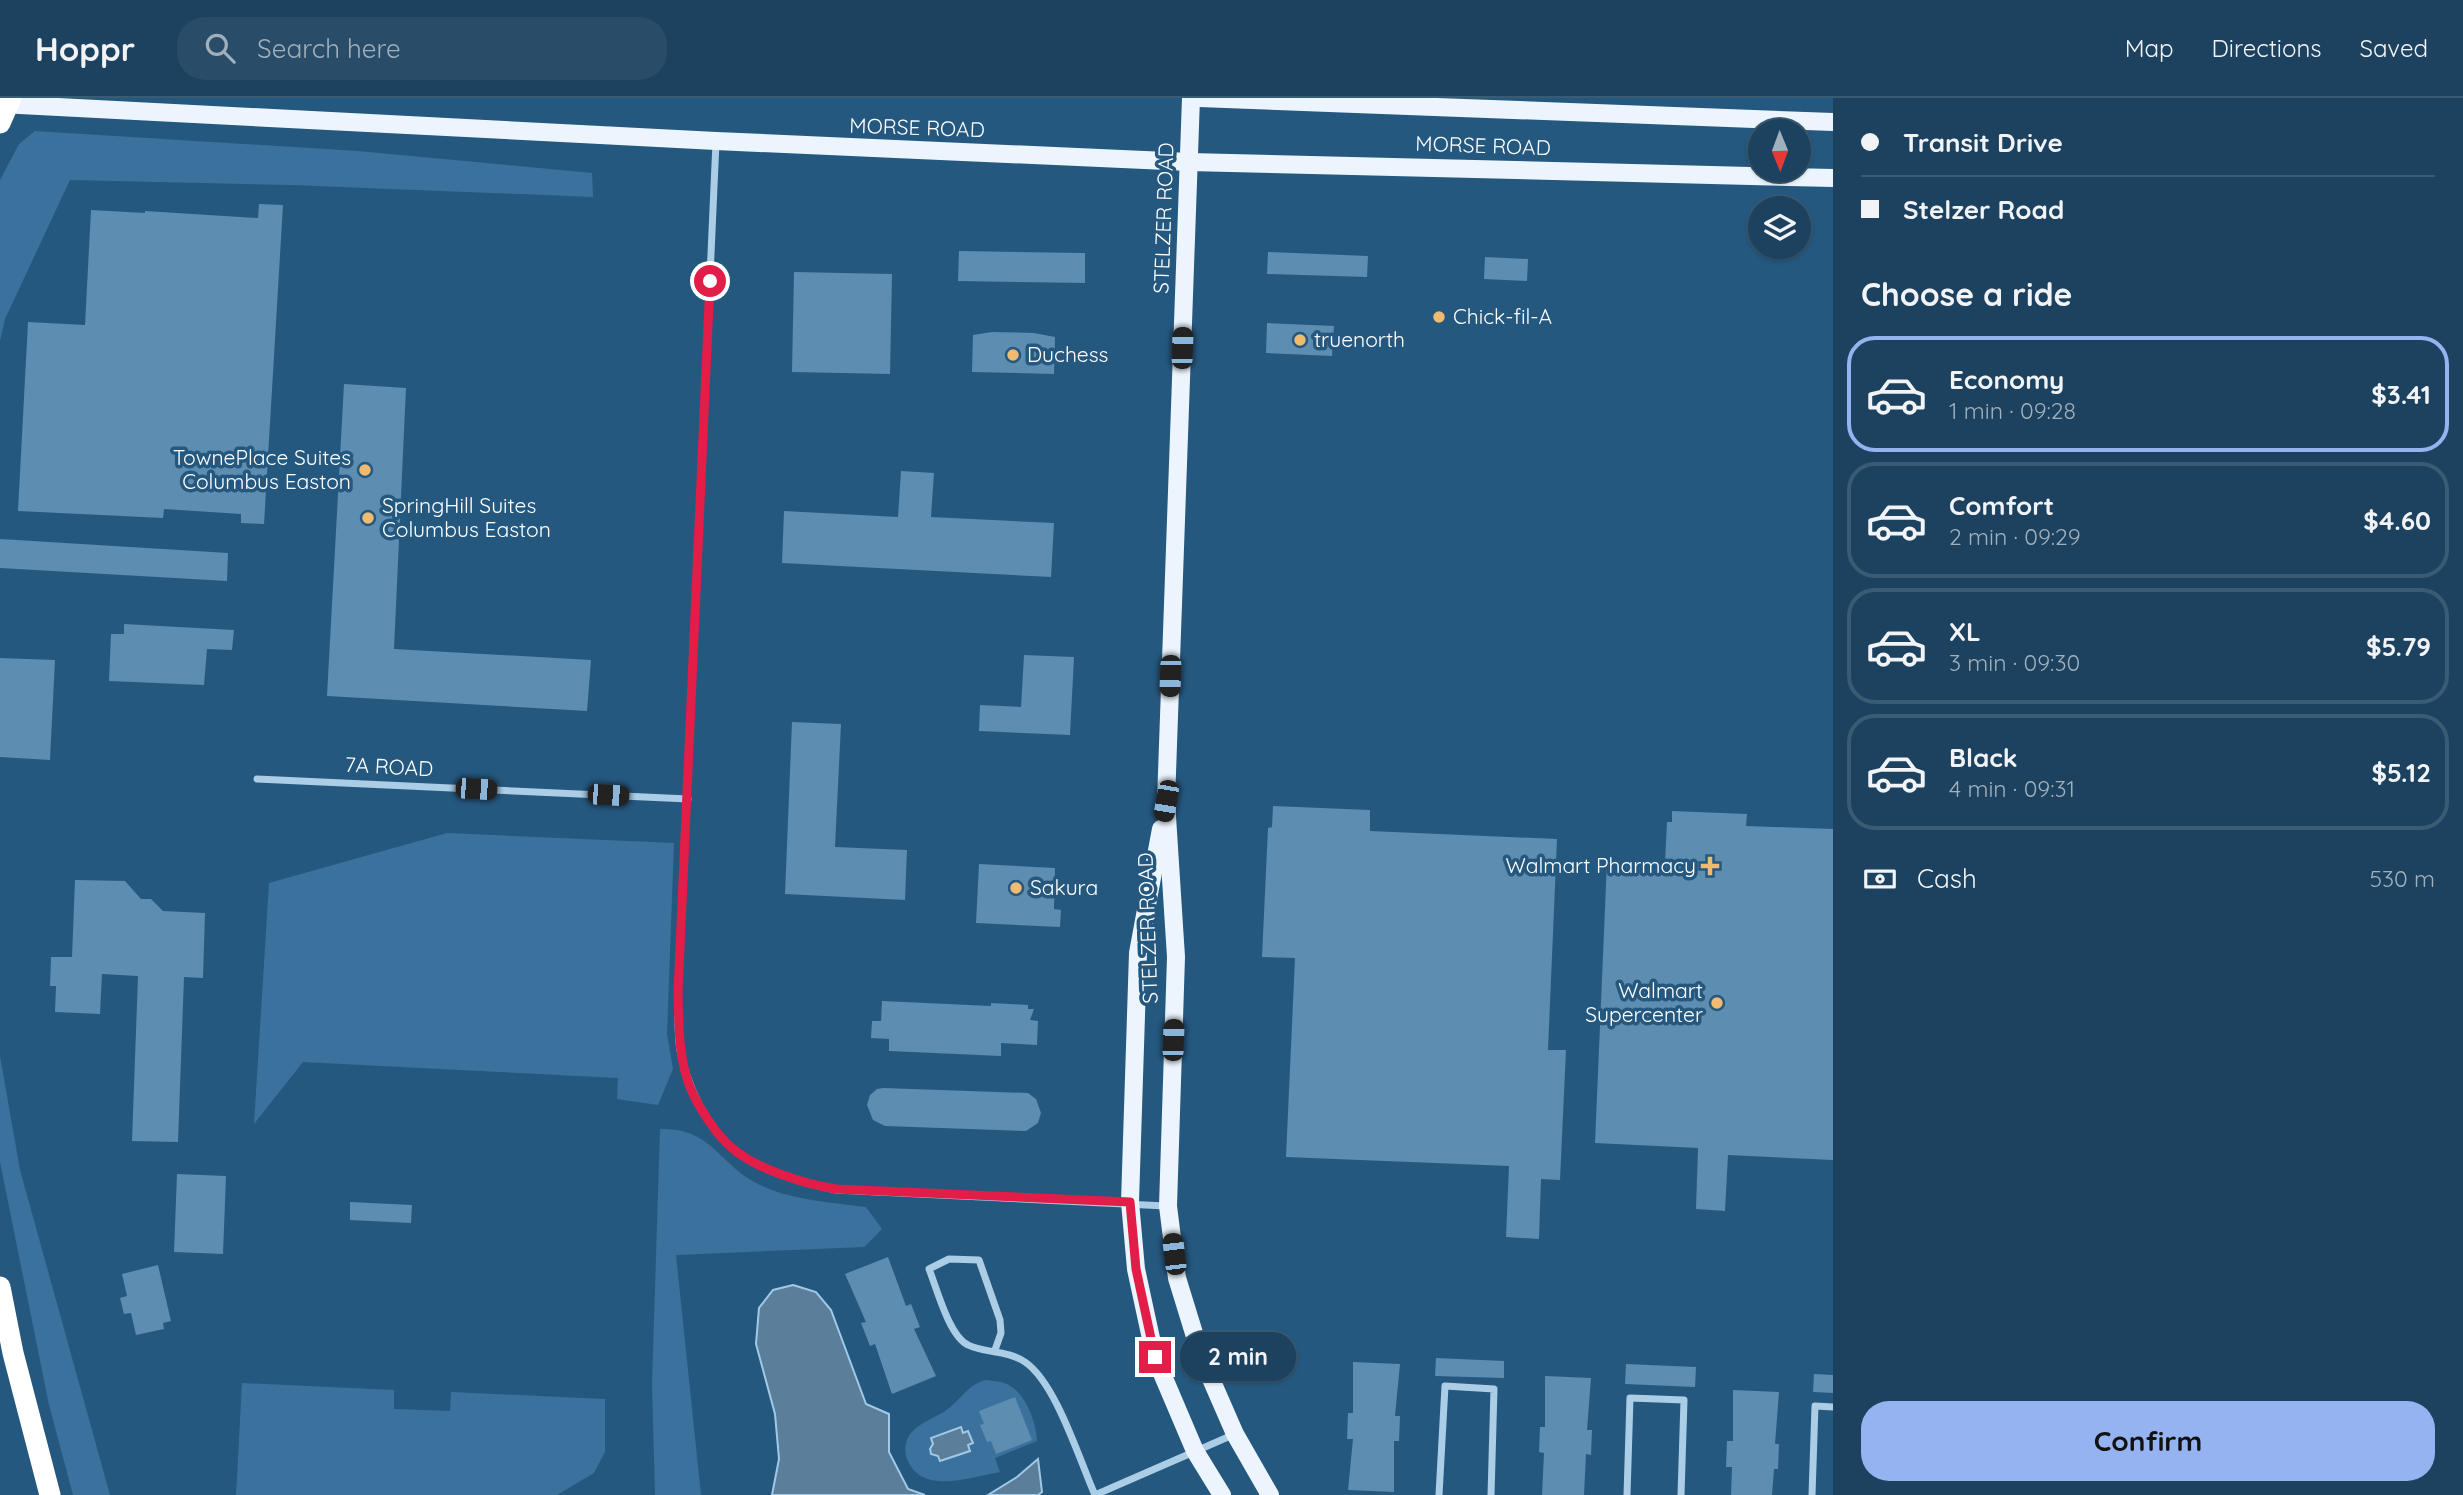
<!DOCTYPE html>
<meta charset="utf-8">
<style>
:root{--surface:#1c425f;--page:#294d68;--text:#f1f3f6;--muted:#a0b0bd;--line:#3a5b74;--accent:#95b2f1}
body{margin:0;font-family:Quicksand,sans-serif;background:var(--page);color:var(--text);height:100vh;display:flex;flex-direction:column;font-size:26px;white-space:nowrap}
*{box-sizing:border-box;margin:0}
p{font-size:23px;color:var(--muted)}
.icon{flex:none;width:38px;height:38px;fill:none;stroke:currentColor;stroke-width:2;stroke-linecap:round;stroke-linejoin:round}
.map{position:relative;flex:1;overflow:hidden}
.details{display:flex;flex-direction:column;background:var(--surface);width:630px}
.details>*{flex:none}
.guide{display:grid;align-content:center;height:154px;padding:0 28px;background:var(--surface)}
.needle{width:46px;rotate:179deg}
.controls{position:absolute;left:1748px;top:21px;display:grid;gap:14px}
.controls a{display:grid;place-items:center;width:63px;height:63px;border-radius:50%;background:var(--surface);box-shadow:0 2px 5px #0004,0 0 0 2px var(--line);font-size:35px}
.end{position:absolute;width:32px;height:32px;margin:-16px;border:9px solid #e11d48;background:#fff;box-shadow:0 0 0 4px #fff}
.from{border-radius:50%}
.bubble{position:absolute;height:49px;border-radius:24px;background:var(--surface);box-shadow:0 2px 5px #0004,0 0 0 2px var(--line);font-size:23px;font-weight:800;line-height:49px;text-align:center}
.car{position:absolute;width:21px;height:42px;margin:-21px -10px;border-radius:9px;box-shadow:0 0 5px 2px #0007;background:linear-gradient(#222 24%,#8ab4d8 0 40%,#222 0 76%,#8ab4d8 0 86%,#222 0)}
.guide b{display:flex;align-items:center;gap:24px;height:66px;font-size:26px}
.guide b+b{border-top:2px solid var(--line)}
.guide i{width:18px;height:18px;background:var(--text)}
ul{padding:0;list-style:none}
li{display:flex;align-items:center;gap:21px;height:116px;margin:0 14px 10px;padding:0 14px;border:4px solid var(--line);border-radius:28px}
li div{flex:1}
li b{display:block;font-size:26px}
li em{font-style:normal;font-weight:800}
li.current{border-color:var(--accent)}
li>.icon{width:63px;height:63px;stroke-width:1.5}
h2{padding:0 28px;font-size:32px;line-height:84px}
.pay{display:flex;align-items:center;gap:18px;height:77px;padding:0 28px;font-size:26px}
.pay p{margin-inline-start:auto}
.primary-button{display:flex;gap:14px;margin-top:auto;padding:14px 28px}
.primary-button a{flex:1;height:80px;border-radius:28px;background:var(--accent);color:#111;font-size:28px;font-weight:800;line-height:80px;text-align:center}
header{display:flex;align-items:center;gap:42px;box-sizing:border-box;height:98px;padding:0 35px;background:var(--surface);border-bottom:2px solid var(--line)}
header strong{font-size:33px}
nav{display:flex;gap:38px;margin-inline-start:auto;font-size:24px}
.search{width:490px;height:63px;background:var(--page);display:flex;align-items:center;gap:18px;box-sizing:border-box;padding:0 24px;border-radius:28px;color:var(--muted);font-size:26px}
main{display:flex;flex:1;min-height:0}
.map>svg:first-child{display:block}
</style>
<header>
<strong>Hoppr</strong>
<div class="search"><svg class="icon" aria-label="search" viewBox="0 0 24 24"><circle cx="10" cy="10" r="6"/><path d="M15 15l6 6"/></svg>Search here</div>
<nav><a>Map</a><a>Directions</a><a>Saved</a></nav>
</header>
<main>
<div class="map">
<svg width="1833" height="1397" viewBox="0 0 1833 1397">
<rect width="100%" height="100%" fill="#25587f"/>
<g fill="#3a729d">
<polygon points="35,33 358,53 592,75 593,99 291,87 70,82 5,221 0,243 0,82 19,46"/>
<polygon points="447,735 674,745 667,936 673,971 658,1007 617,1001 618,980 303,964 254,1026 269,785"/>
<polygon points="0,958 20,1072 110,1397 73,1397 49,1307 0,1064"/>
<path d="M660,1031C712,1030 717,1064 756,1085C789,1102 830,1104 866,1109L882,1131L864,1149L676,1157L701,1397H655L652,1286Z"/>
<path d="M986,1282C992,1283 999,1283 1004,1285C1025,1292 1036,1323 1037,1343L995,1360L1000,1374C971,1379 923,1397 908,1363C903,1353 905,1340 913,1333C922,1323 938,1319 949,1310C963,1299 969,1286 986,1282Z"/>
<polygon points="242,1285 394,1292 394,1311 450,1313 451,1294 605,1301 605,1354 594,1375 557,1397 236,1397"/>
</g>
<g fill="#5b7e9a" stroke="#a0c9e7" stroke-width="2">
<polygon points="793,1187 816,1194 831,1212 866,1306 889,1316 889,1354 908,1391 925,1397 772,1397 779,1361 775,1316 756,1246 759,1210 773,1192"/>
<polygon points="961,1329 963,1335 968,1333 973,1345 968,1347 970,1353 940,1363 938,1358 931,1356 930,1351 933,1346 931,1340"/>
<polygon points="1038,1361 1042,1394 1038,1397 988,1397 1017,1379"/>
</g>
<g fill="#5d8db0">
<polygon points="259,106 283,107 264,426 241,425 241,416 164,411 163,420 18,413 28,224 85,227 91,112 145,115 145,113 258,120"/>
<polygon points="959,153 1085,155 1085,185 958,183"/>
<polygon points="1268,154 1368,158 1367,179 1267,176"/>
<polygon points="1485,159 1528,161 1527,183 1484,181"/>
<polygon points="794,174 892,176 890,276 792,274"/>
<polygon points="1267,225 1334,228 1332,258 1266,255"/>
<polygon points="992,234 1034,235 1055,239 1054,276 972,274 973,237"/>
<polygon points="344,286 406,290 394,551 591,562 587,613 327,598"/>
<polygon points="901,373 934,375 931,419 1054,425 1051,479 782,465 784,413 898,419"/>
<polygon points="0,441 228,455 227,483 0,470"/>
<polygon points="124,526 234,532 232,552 207,551 204,587 109,583 111,536 124,536"/>
<polygon points="1024,557 1074,559 1070,637 979,633 980,607 1021,609"/>
<polygon points="0,560 55,562 50,662 0,659"/>
<polygon points="792,624 841,626 835,749 907,752 905,802 785,796"/>
<polygon points="1273,708 1370,712 1370,733 1557,741 1548,952 1566,952 1560,1082 1541,1081 1539,1141 1506,1139 1509,1068 1286,1059 1295,860 1262,859 1268,730 1272,729"/>
<polygon points="1672,713 1747,716 1746,728 1833,731 1833,1062 1728,1057 1725,1113 1696,1111 1698,1050 1595,1045 1607,763 1665,765 1667,724 1672,724"/>
<polygon points="979,766 1055,770 1054,811 1061,812 1060,829 976,825"/>
<polygon points="75,782 125,783 141,801 151,801 163,813 205,815 203,880 184,879 178,1044 132,1043 138,878 102,876 100,916 55,914 56,888 50,888 51,859 72,859"/>
<polygon points="882,903 991,908 991,905 1028,907 1028,911 1034,911 1030,922 1038,923 1037,947 1001,945 1001,958 889,953 889,941 871,940 872,923 881,923"/>
<polygon points="883,990 1028,995 1036,1001 1041,1015 1038,1025 1026,1033 885,1028 873,1022 867,1007 870,997 877,991"/>
<polygon points="177,1076 226,1078 223,1156 174,1154"/>
<polygon points="350,1104 412,1107 411,1125 350,1122"/>
<polygon points="888,1159 906,1208 911,1206 920,1229 914,1231 936,1278 892,1296 875,1246 870,1248 861,1225 866,1224 845,1176"/>
<polygon points="158,1167 171,1223 163,1225 164,1231 136,1237 131,1215 124,1216 120,1200 127,1198 122,1176"/>
<polygon points="1436,1260 1504,1263 1504,1280 1435,1278"/>
<polygon points="1353,1264 1400,1266 1395,1318 1400,1318 1399,1343 1394,1343 1394,1394 1348,1392 1353,1341 1347,1341 1348,1315 1353,1315"/>
<polygon points="1626,1266 1696,1269 1695,1289 1625,1286"/>
<polygon points="1814,1276 1833,1277 1833,1295 1813,1294"/>
<polygon points="1545,1278 1591,1280 1587,1332 1592,1332 1591,1357 1586,1356 1584,1397 1542,1397 1544,1355 1539,1354 1540,1329 1545,1329"/>
<polygon points="1733,1292 1779,1294 1775,1346 1779,1346 1778,1371 1774,1371 1772,1397 1731,1397 1732,1369 1726,1369 1727,1343 1733,1343"/>
<polygon points="1015,1299 1032,1342 996,1356 991,1343 987,1344 980,1327 984,1326 979,1313"/>
</g>
<g fill="none" stroke-linecap="round" stroke-linejoin="round">
<g stroke="#abcde6" stroke-width="7">
<path d="M716,44L678,894C678,913 677,934 680,952C687,986 705,1027 732,1050C756,1072 805,1086 836,1092L1166,1108"/>
<polyline points="257,681 688,701"/>
<path d="M995,1252L1001,1235L1000,1222L979,1162L949,1161L929,1171C937,1191 949,1238 968,1247C983,1255 1008,1252 1025,1264C1056,1285 1079,1361 1095,1397"/>
<polyline points="1095,1397 1235,1336"/>
<polyline points="1439,1397 1445,1288 1494,1291 1491,1397"/>
<polyline points="1627,1397 1630,1300 1684,1302 1681,1397"/>
<polyline points="1812,1397 1815,1308 1833,1309"/>
</g>
<g stroke="#ecf5fd" stroke-width="18">
<polyline points="1191,0 1166,703 1176,859 1168,1108 1177,1180 1201,1258 1235,1336 1270,1397"/>
<polyline points="1199,0 1833,24"/>
<polyline points="0,6 716,43 1189,64 1833,80"/>
<polyline points="1161,731 1138,855 1130,1104 1136,1171 1155,1259 1195,1353 1222,1397"/>
</g>
<g stroke="#fff" stroke-width="21">
<polyline points="0,25 11,0"/>
<polyline points="0,1189 13,1255 50,1397"/>
</g>
</g>
<g fill="none" stroke-linecap="round" stroke-linejoin="round">
<path stroke="#e11d48" stroke-width="9" d="M710,183L678,894C679,925 678,959 690,989C697,1007 717,1038 732,1050C756,1071 805,1086 836,1091L1130,1104L1136,1171L1155,1259"/>
</g>
<g fill="#efbb70" stroke="#25587f" stroke-width="2.5">
<circle cx="1439" cy="219" r="7"/>
<circle cx="1300" cy="242" r="7"/>
<circle cx="1013" cy="257" r="7"/>
<circle cx="365" cy="372" r="7"/>
<circle cx="368" cy="420" r="7"/>
<path d="M1706.5 757.5h7v7h7v7h-7v7h-7v-7h-7v-7h7z"/>
<circle cx="1016" cy="790" r="7"/>
<circle cx="1717" cy="905" r="7"/>
</g>
<g text-anchor="middle" stroke-width="7" stroke-linejoin="round" paint-order="stroke">
<g font-size="21" fill="#fff" stroke="#25587f">
<text transform="translate(917 30) rotate(2)" y="7">MORSE ROAD</text>
<text transform="translate(1483 48) rotate(2)" y="7">MORSE ROAD</text>
<text transform="translate(1164 120) rotate(-88)" y="7">STELZER ROAD</text>
<text transform="translate(389 669) rotate(3)" y="7">7A ROAD</text>
<text transform="translate(1148 830) rotate(-92)" y="7">STELZER ROAD</text>
</g>
<g font-size="21" fill="#fff" stroke="#25587f" text-anchor="start">
<text x="1453" y="226">Chick-fil-A</text>
<text x="1314" y="249">truenorth</text>
<text x="1027" y="264">Duchess</text>
<text x="351" y="367" text-anchor="end">TownePlace Suites<tspan x="351" dy="24">Columbus Easton</tspan></text>
<text x="382" y="415">SpringHill Suites<tspan x="382" dy="24">Columbus Easton</tspan></text>
<text x="1696" y="775" text-anchor="end">Walmart Pharmacy</text>
<text x="1030" y="797">Sakura</text>
<text x="1703" y="900" text-anchor="end">Walmart<tspan x="1703" dy="24">Supercenter</tspan></text>
</g>
</g>
</svg>
<div class="controls">
<a><svg class="needle" viewBox="-14 -14 28 28"><path d="M0-13l5 13h-10z" fill="#e53935"/><path d="M0 13l5-13h-10z" fill="#a0b0bd"/></svg></a>
<a><svg class="icon" aria-label="layers" viewBox="0 0 24 24"><path d="M12 4l9 5-9 5-9-5zM3 14l9 5 9-5"/></svg></a>
</div>
<i class="end from" style="left:710px;top:183px"></i>
<i class="end" style="left:1155px;top:1259px"></i>
<div class="bubble" style="left:1180px;top:1234px;width:116px">2 min</div>
<i class="car" style="left:1182px;top:250px;rotate:2deg"></i>
<i class="car" style="left:1170px;top:578px;rotate:182deg"></i>
<i class="car" style="left:476px;top:691px;rotate:93deg"></i>
<i class="car" style="left:608px;top:697px;rotate:93deg"></i>
<i class="car" style="left:1166px;top:703px;rotate:190deg"></i>
<i class="car" style="left:1173px;top:942px;rotate:2deg"></i>
<i class="car" style="left:1174px;top:1156px;rotate:353deg"></i>
</div>
<section class="details">
<div class="guide">
<b><i class="from"></i>Transit Drive</b>
<b><i></i>Stelzer Road</b>
</div>
<h2>Choose a ride</h2>
<ul>
<li class="current"><svg class="icon" aria-label="car" viewBox="0 0 24 24"><path d="M5 17H2v-5l4-1 3-4h7l3 4 3 1v5h-3M9 17h6M6 11h13"/><circle cx="7" cy="17" r="2"/><circle cx="17" cy="17" r="2"/></svg><div><b>Economy</b><p>1 min · 09:28</p></div><em>$3.41</em></li>
<li><svg class="icon" aria-label="car" viewBox="0 0 24 24"><path d="M5 17H2v-5l4-1 3-4h7l3 4 3 1v5h-3M9 17h6M6 11h13"/><circle cx="7" cy="17" r="2"/><circle cx="17" cy="17" r="2"/></svg><div><b>Comfort</b><p>2 min · 09:29</p></div><em>$4.60</em></li>
<li><svg class="icon" aria-label="car" viewBox="0 0 24 24"><path d="M5 17H2v-5l4-1 3-4h7l3 4 3 1v5h-3M9 17h6M6 11h13"/><circle cx="7" cy="17" r="2"/><circle cx="17" cy="17" r="2"/></svg><div><b>XL</b><p>3 min · 09:30</p></div><em>$5.79</em></li>
<li><svg class="icon" aria-label="car" viewBox="0 0 24 24"><path d="M5 17H2v-5l4-1 3-4h7l3 4 3 1v5h-3M9 17h6M6 11h13"/><circle cx="7" cy="17" r="2"/><circle cx="17" cy="17" r="2"/></svg><div><b>Black</b><p>4 min · 09:31</p></div><em>$5.12</em></li>
</ul>
<div class="pay"><svg class="icon" aria-label="cash" viewBox="0 0 24 24"><path d="M3 7h18v10H3z"/><circle cx="12" cy="12" r="2"/></svg>Cash<p>530 m</p></div>
<div class="primary-button"><a>Confirm</a></div>
</section>
</main>
